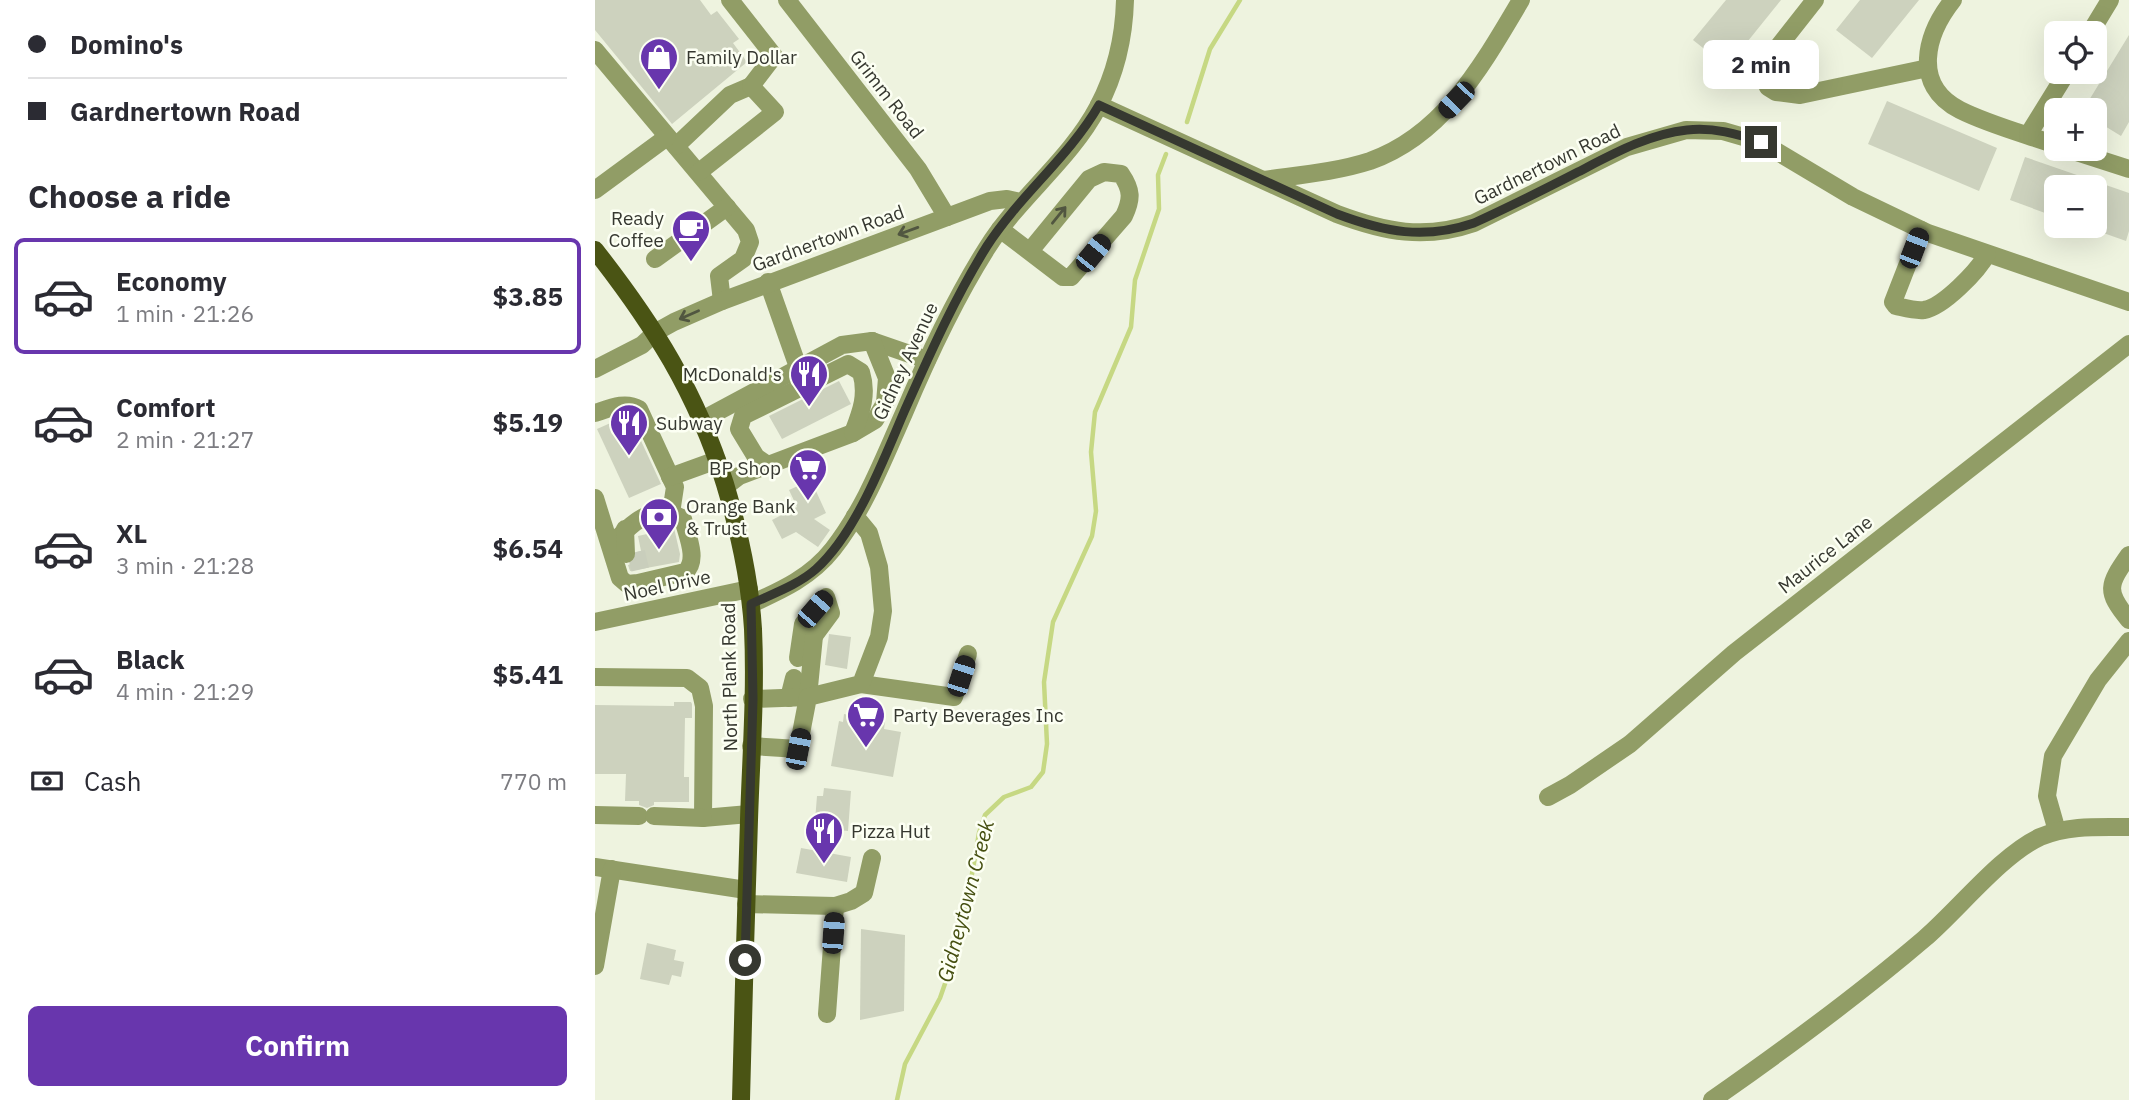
<!DOCTYPE html>
<meta charset="utf-8">
<style>
:root{--surface:#fff;--page:#f2f2f3;--text:#2b2b33;--muted:#7c7c81;--line:#e1e1e2;--accent:#6836ad}
body{margin:0;font-family:"IBM Plex Sans",sans-serif;background:var(--page);color:var(--text);height:100vh;display:flex;flex-direction:column;font-size:26px;white-space:nowrap}
*{box-sizing:border-box;margin:0}
p{font-size:23px;color:var(--muted)}
.icon{flex:none;width:38px;height:38px;fill:none;stroke:currentColor;stroke-width:2;stroke-linecap:round;stroke-linejoin:round}
.map{position:relative;flex:1;overflow:hidden}
.panel{display:flex;flex-direction:column;background:var(--surface);width:595px}
.panel>*{flex:none}
.guide{display:grid;align-content:center;height:154px;padding:0 28px;background:var(--surface)}
.fabs{position:absolute;left:1449px;top:21px;display:grid;gap:14px}
.fabs a{display:grid;place-items:center;width:63px;height:63px;border-radius:10px;background:var(--surface);box-shadow:0 7px 28px #0002;font-size:35px}
.end{position:absolute;width:32px;height:32px;margin:-16px;border:9px solid #363830;background:#fff;box-shadow:0 0 0 4px #fff}
.from{border-radius:50%}
.bubble{position:absolute;height:49px;border-radius:10px;background:var(--surface);box-shadow:0 7px 28px #0002;font-size:23px;font-weight:700;line-height:49px;text-align:center}
.car{position:absolute;width:21px;height:42px;margin:-21px -10px;border-radius:9px;box-shadow:0 0 5px 2px #0007;background:linear-gradient(#222 24%,#8ab4d8 0 40%,#222 0 76%,#8ab4d8 0 86%,#222 0)}
.guide b{display:flex;align-items:center;gap:24px;height:66px;font-size:26px}
.guide b+b{border-top:2px solid var(--line)}
.guide i{width:18px;height:18px;background:var(--text)}
ul{padding:0;list-style:none}
li{display:flex;align-items:center;gap:21px;height:116px;margin:0 14px 10px;padding:0 14px;border:4px solid transparent;border-radius:10px}
li div{flex:1}
li b{display:block;font-size:26px}
li em{font-style:normal;font-weight:700}
li.current{border-color:var(--accent)}
li>.icon{width:63px;height:63px;stroke-width:1.5}
h2{padding:0 28px;font-size:32px;line-height:84px}
.pay{display:flex;align-items:center;gap:18px;height:77px;padding:0 28px;font-size:26px}
.pay p{margin-inline-start:auto}
.cta{display:flex;gap:14px;margin-top:auto;padding:14px 28px}
.cta a{flex:1;height:80px;border-radius:10px;background:var(--accent);color:#fff;font-size:28px;font-weight:700;line-height:80px;text-align:center}
main{display:flex;flex:1;min-height:0}
.map>svg:first-child{display:block}
</style>
<main>
<section class="panel">
<div class="guide">
<b><i class="from"></i>Domino's</b>
<b><i></i>Gardnertown Road</b>
</div>
<h2>Choose a ride</h2>
<ul>
<li class="current"><svg class="icon" aria-label="car" viewBox="0 0 24 24"><path d="M5 17H2v-5l4-1 3-4h7l3 4 3 1v5h-3M9 17h6M6 11h13"/><circle cx="7" cy="17" r="2"/><circle cx="17" cy="17" r="2"/></svg><div><b>Economy</b><p>1 min · 21:26</p></div><em>$3.85</em></li>
<li><svg class="icon" aria-label="car" viewBox="0 0 24 24"><path d="M5 17H2v-5l4-1 3-4h7l3 4 3 1v5h-3M9 17h6M6 11h13"/><circle cx="7" cy="17" r="2"/><circle cx="17" cy="17" r="2"/></svg><div><b>Comfort</b><p>2 min · 21:27</p></div><em>$5.19</em></li>
<li><svg class="icon" aria-label="car" viewBox="0 0 24 24"><path d="M5 17H2v-5l4-1 3-4h7l3 4 3 1v5h-3M9 17h6M6 11h13"/><circle cx="7" cy="17" r="2"/><circle cx="17" cy="17" r="2"/></svg><div><b>XL</b><p>3 min · 21:28</p></div><em>$6.54</em></li>
<li><svg class="icon" aria-label="car" viewBox="0 0 24 24"><path d="M5 17H2v-5l4-1 3-4h7l3 4 3 1v5h-3M9 17h6M6 11h13"/><circle cx="7" cy="17" r="2"/><circle cx="17" cy="17" r="2"/></svg><div><b>Black</b><p>4 min · 21:29</p></div><em>$5.41</em></li>
</ul>
<div class="pay"><svg class="icon" aria-label="cash" viewBox="0 0 24 24"><path d="M3 7h18v10H3z"/><circle cx="12" cy="12" r="2"/></svg>Cash<p>770 m</p></div>
<div class="cta"><a>Confirm</a></div>
</section>
<div class="map">
<svg width="1534" height="1100" viewBox="0 0 1534 1100">
<rect width="100%" height="100%" fill="#eef3df"/>
<g fill="none" stroke-linecap="round" stroke-linejoin="round">
<g stroke="#c6d883" stroke-width="4.5">
<polyline points="592,122 615,49 645,0"/>
<polyline points="302,1100 310,1064 345,998 366,938 384,833 390,815 409,797 436,787 448,772 452,744 449,682 458,622 497,536 501,511 496,452 500,412 536,327 540,280 564,209 563,175 571,154"/>
</g>
</g>
<g fill="#cdd2be">
<polygon points="0,0 105,0 116,15 122,11 144,39 138,43 152,62 77,124 0,30"/>
<polygon points="1131,0 1186,0 1132,67 1098,40"/>
<polygon points="1265,0 1324,0 1277,58 1241,30"/>
<polygon points="1534,35 1534,122 1526,136 1500,120 1500,110 1488,110"/>
<polygon points="1292,101 1402,148 1384,191 1273,144"/>
<polygon points="1430,157 1534,193 1534,231 1531,241 1500,230 1500,187 1461,187 1461,217 1415,200"/>
<polygon points="244,381 256,404 187,439 174,416"/>
<polygon points="29,417 35,417 66,484 34,498 2,429"/>
<polygon points="216,480 231,513 219,519 235,530 223,547 201,532 187,539 177,520 202,507 194,490"/>
<polygon points="79,528 85,554 84,562 35,571 33,565 38,563 42,552 46,551 43,536"/>
<polygon points="234,634 256,637 252,669 230,665"/>
<polygon points="79,702 96,702 97,704 97,718 90,718 89,777 94,777 94,802 59,802 59,805 52,808 44,805 44,801 30,801 31,774 0,774 0,705 79,706"/>
<polygon points="249,714 290,722 289,729 306,732 298,777 236,766 244,721 248,722"/>
<polygon points="229,788 256,791 253,831 226,828 226,821 220,821 222,796 228,796"/>
<polygon points="206,848 256,857 252,882 201,873"/>
<polygon points="266,929 310,935 309,1011 265,1020"/>
<polygon points="52,943 81,950 79,960 89,962 86,977 77,975 74,985 45,979"/>
</g>
<g fill="none" stroke-linecap="round" stroke-linejoin="round">
<g stroke="#c9cebc" stroke-width="18" stroke-dasharray="18 9" stroke-linecap="butt">
<polyline points="41,552 46,573"/>
<polyline points="208,624 221,609"/>
</g>
<g stroke="#919d66" stroke-width="18">
<polyline points="192,0 323,169 352,217"/>
<polyline points="1220,0 1172,61 1169,78 1173,87 1181,92 1205,95 1333,68"/>
<path d="M1358,0C1331,34 1316,85 1365,110C1395,125 1430,134 1461,145"/>
<polyline points="1495,33 1515,0"/>
<polyline points="0,50 151,230 155,242 148,259 124,276 127,301"/>
<path d="M504,105L742,214C790,232 830,240 879,223L1032,147L1091,130L1128,131L1166,142L1258,197L1333,233L1534,302"/>
<polyline points="1433,135 1472,72"/>
<polyline points="81,146 135,95 156,86"/>
<polyline points="1472,149 1534,169"/>
<polyline points="104,172 180,112 156,86 179,56 135,0"/>
<path d="M669,180C704,175 741,172 775,161C849,135 888,64 926,0"/>
<polyline points="0,190 72,137"/>
<path d="M405,229L468,277H476L529,216C537,199 537,190 526,174L509,172L494,179L435,251"/>
<path d="M1326,230L1298,302L1301,306C1310,308 1320,311 1329,310C1348,307 1383,271 1392,254"/>
<polyline points="60,259 132,207"/>
<polyline points="173,282 203,367"/>
<polyline points="277,341 332,360"/>
<polyline points="0,369 47,345 61,332 79,322 127,301 395,201 412,199 425,202"/>
<path d="M0,413C15,408 30,401 44,409L80,487L76,513"/>
<polyline points="107,420 247,345 277,341 292,378 290,403 280,420 258,433 144,476 131,486"/>
<path d="M174,466L161,457L144,429L148,416L253,364L266,372C273,395 266,412 258,433"/>
<polyline points="75,477 122,460"/>
<path d="M0,498L25,578L32,584L43,583L90,572C104,561 92,535 88,519C59,500 34,525 16,546"/>
<polyline points="30,529 31,554"/>
<path d="M1534,555C1513,585 1510,591 1534,620"/>
<path d="M156,604C187,590 216,577 238,549C270,508 288,460 309,413C333,356 359,300 392,248C424,197 475,160 503,107C521,73 529,38 530,0"/>
<polyline points="0,622 154,589"/>
<polyline points="208,637 219,636 236,613 231,597"/>
<polyline points="203,658 208,624"/>
<polyline points="0,677 92,678 105,688 109,706 108,818 154,814"/>
<polyline points="266,684 359,697 373,654"/>
<polyline points="194,698 199,678"/>
<polyline points="157,699 213,697 219,636"/>
<polyline points="156,746 203,749 213,697 266,684 284,637 288,611 284,567 274,533 260,516"/>
<polyline points="953,797 975,785 1035,744 1139,653 1534,344"/>
<polyline points="0,815 44,816"/>
<polyline points="59,816 108,818"/>
<polyline points="1462,831 1452,796 1458,756 1503,680 1534,641"/>
<polyline points="0,867 151,890"/>
<polyline points="151,904 240,906 256,901 269,893 277,858"/>
<polyline points="0,966 17,869"/>
<polyline points="232,1014 240,906"/>
<path d="M1117,1100C1190,1049 1261,997 1329,939C1363,910 1406,855 1445,837C1473,825 1504,827 1534,827"/>
</g>
<path stroke="#4a5414" stroke-width="18" d="M0,250C58,324 102,393 130,484C144,531 155,581 158,629C161,693 156,757 154,820C151,913 148,1007 146,1100"/>
</g>
<defs><path id="oneway-shaft" d="M-6 0H5M1.5-3L5.5 0L1.5 3" fill="none" stroke-width="1.6" stroke-linecap="round" stroke-linejoin="round" transform="scale(1.75)"/></defs>
<g stroke="#515640">
<use href="#oneway-shaft" transform="translate(464 215) rotate(-51)"/>
<use href="#oneway-shaft" transform="translate(313 231) rotate(160)"/>
<use href="#oneway-shaft" transform="translate(94 315) rotate(156)"/>
</g>
<g fill="none" stroke-linecap="round" stroke-linejoin="round">
<path stroke="#363830" stroke-width="9" d="M150,960L158,699L156,604C177,594 203,585 221,569C261,533 288,461 309,412C334,356 359,299 392,246C425,195 474,157 504,105L742,214C790,232 829,240 879,223C914,207 948,190 981,173C1016,155 1053,134 1092,130C1118,127 1143,134 1166,142"/>
</g>
<defs>
<symbol id="shop-pin" viewBox="-11 -11 22 30"><path d="M0 17L-7.5 6A9.5 9.5 0 1 1 7.5 6Z" fill="#6836ad" stroke="#fcfff3"/><path d="M-5-2.5h2.3a2.7 3.5 0 0 1 5.4 0H5L5.5 6h-11ZM-1.5-2.5h3a1.5 2.3 0 0 0-3 0Z" fill="#fff"/></symbol>
<symbol id="cafe-pin" viewBox="-11 -11 22 30"><path d="M0 17L-7.5 6A9.5 9.5 0 1 1 7.5 6Z" fill="#6836ad" stroke="#fcfff3"/><path d="M-5.5-4.5H6V0H3Q3 3.5 0 3.5H-2.5Q-5.5 3.5-5.5 0ZM3-3.2v2h1.7v-2ZM-6 4.5H4V6H-6Z" fill="#fff"/></symbol>
<symbol id="restaurant-pin" viewBox="-11 -11 22 30"><path d="M0 17L-7.5 6A9.5 9.5 0 1 1 7.5 6Z" fill="#6836ad" stroke="#fcfff3"/><path d="M-5-6h1v4h1v-4h1v4h1v-4h1v5L-1.5 .5V6h-2V.5L-5-1ZM5-6V6H3V1.5H1.5Q1.5-4 5-6Z" fill="#fff"/></symbol>
<symbol id="supermarket-pin" viewBox="-11 -11 22 30"><path d="M0 17L-7.5 6A9.5 9.5 0 1 1 7.5 6Z" fill="#6836ad" stroke="#fcfff3"/><path d="M-6-5.5h2.5l.6 2H6L4.5 2H-2.5L-4.4-4H-6ZM-1.5 3.2a1.3 1.3 0 1 0 .1 0ZM3 3.2a1.3 1.3 0 1 0 .1 0Z" fill="#fff"/></symbol>
<symbol id="bank-pin" viewBox="-11 -11 22 30"><path d="M0 17L-7.5 6A9.5 9.5 0 1 1 7.5 6Z" fill="#6836ad" stroke="#fcfff3"/><path d="M-6-4H6V4H-6ZM0-2.3a2.3 2.3 0 1 0 0 4.6a2.3 2.3 0 1 0 0-4.6Z" fill="#fff"/></symbol>
</defs>
<g fill-rule="evenodd">
<use href="#shop-pin" x="42" y="35" width="44" height="60"/>
<use href="#cafe-pin" x="74" y="207" width="44" height="60"/>
<use href="#restaurant-pin" x="192" y="352" width="44" height="60"/>
<use href="#restaurant-pin" x="12" y="401" width="44" height="60"/>
<use href="#supermarket-pin" x="191" y="446" width="44" height="60"/>
<use href="#bank-pin" x="42" y="495" width="44" height="60"/>
<use href="#supermarket-pin" x="249" y="693" width="44" height="60"/>
<use href="#restaurant-pin" x="207" y="809" width="44" height="60"/>
</g>
<g text-anchor="middle" stroke-width="5" stroke-linejoin="round" paint-order="stroke">
<g font-size="19" fill="#363830" stroke="#fcfff3" text-anchor="start">
<text x="91" y="64">Family Dollar</text>
<text x="69" y="225" text-anchor="end">Ready<tspan x="69" dy="22">Coffee</tspan></text>
<text x="187" y="381" text-anchor="end">McDonald's</text>
<text x="61" y="430">Subway</text>
<text x="186" y="475" text-anchor="end">BP Shop</text>
<text x="91" y="513">Orange Bank<tspan x="91" dy="22">&amp; Trust</tspan></text>
<text x="298" y="722">Party Beverages Inc</text>
<text x="256" y="838">Pizza Hut</text>
</g>
<g font-size="19" fill="#363830" stroke="#fcfff3">
<text transform="translate(292 94) rotate(52)" y="7">Grimm Road</text>
<text transform="translate(952 164) rotate(-26)" y="7">Gardnertown Road</text>
<text transform="translate(233 238) rotate(-20)" y="7">Gardnertown Road</text>
<text transform="translate(310 361) rotate(-65)" y="7">Gidney Avenue</text>
<text transform="translate(1230 554) rotate(-38)" y="7">Maurice Lane</text>
<text transform="translate(72 585) rotate(-12)" y="7">Noel Drive</text>
<text transform="translate(134 677) rotate(-91)" y="7">North Plank Road</text>
</g>
<g font-size="21" font-style="italic" fill="#454f10" stroke="#fcfff3">
<text transform="translate(371 901) rotate(-75)" y="7">Gidneytown Creek</text>
</g>
</g>
</svg>
<div class="fabs">
<a><svg class="icon" aria-label="locate" viewBox="0 0 24 24"><circle cx="12" cy="12" r="6"/><path d="M12 2v4M12 18v4M2 12h4M18 12h4"/></svg></a>
<a>+</a>
<a>−</a>
</div>
<i class="end from" style="left:150px;top:960px"></i>
<i class="end" style="left:1166px;top:142px"></i>
<div class="bubble" style="left:1108px;top:40px;width:116px">2 min</div>
<i class="car" style="left:861px;top:100px;rotate:224deg"></i>
<i class="car" style="left:1319px;top:248px;rotate:21deg"></i>
<i class="car" style="left:498px;top:253px;rotate:39deg"></i>
<i class="car" style="left:220px;top:609px;rotate:41deg"></i>
<i class="car" style="left:366px;top:676px;rotate:18deg"></i>
<i class="car" style="left:203px;top:749px;rotate:11deg"></i>
<i class="car" style="left:238px;top:933px;rotate:4deg"></i>
</div>
</main>
